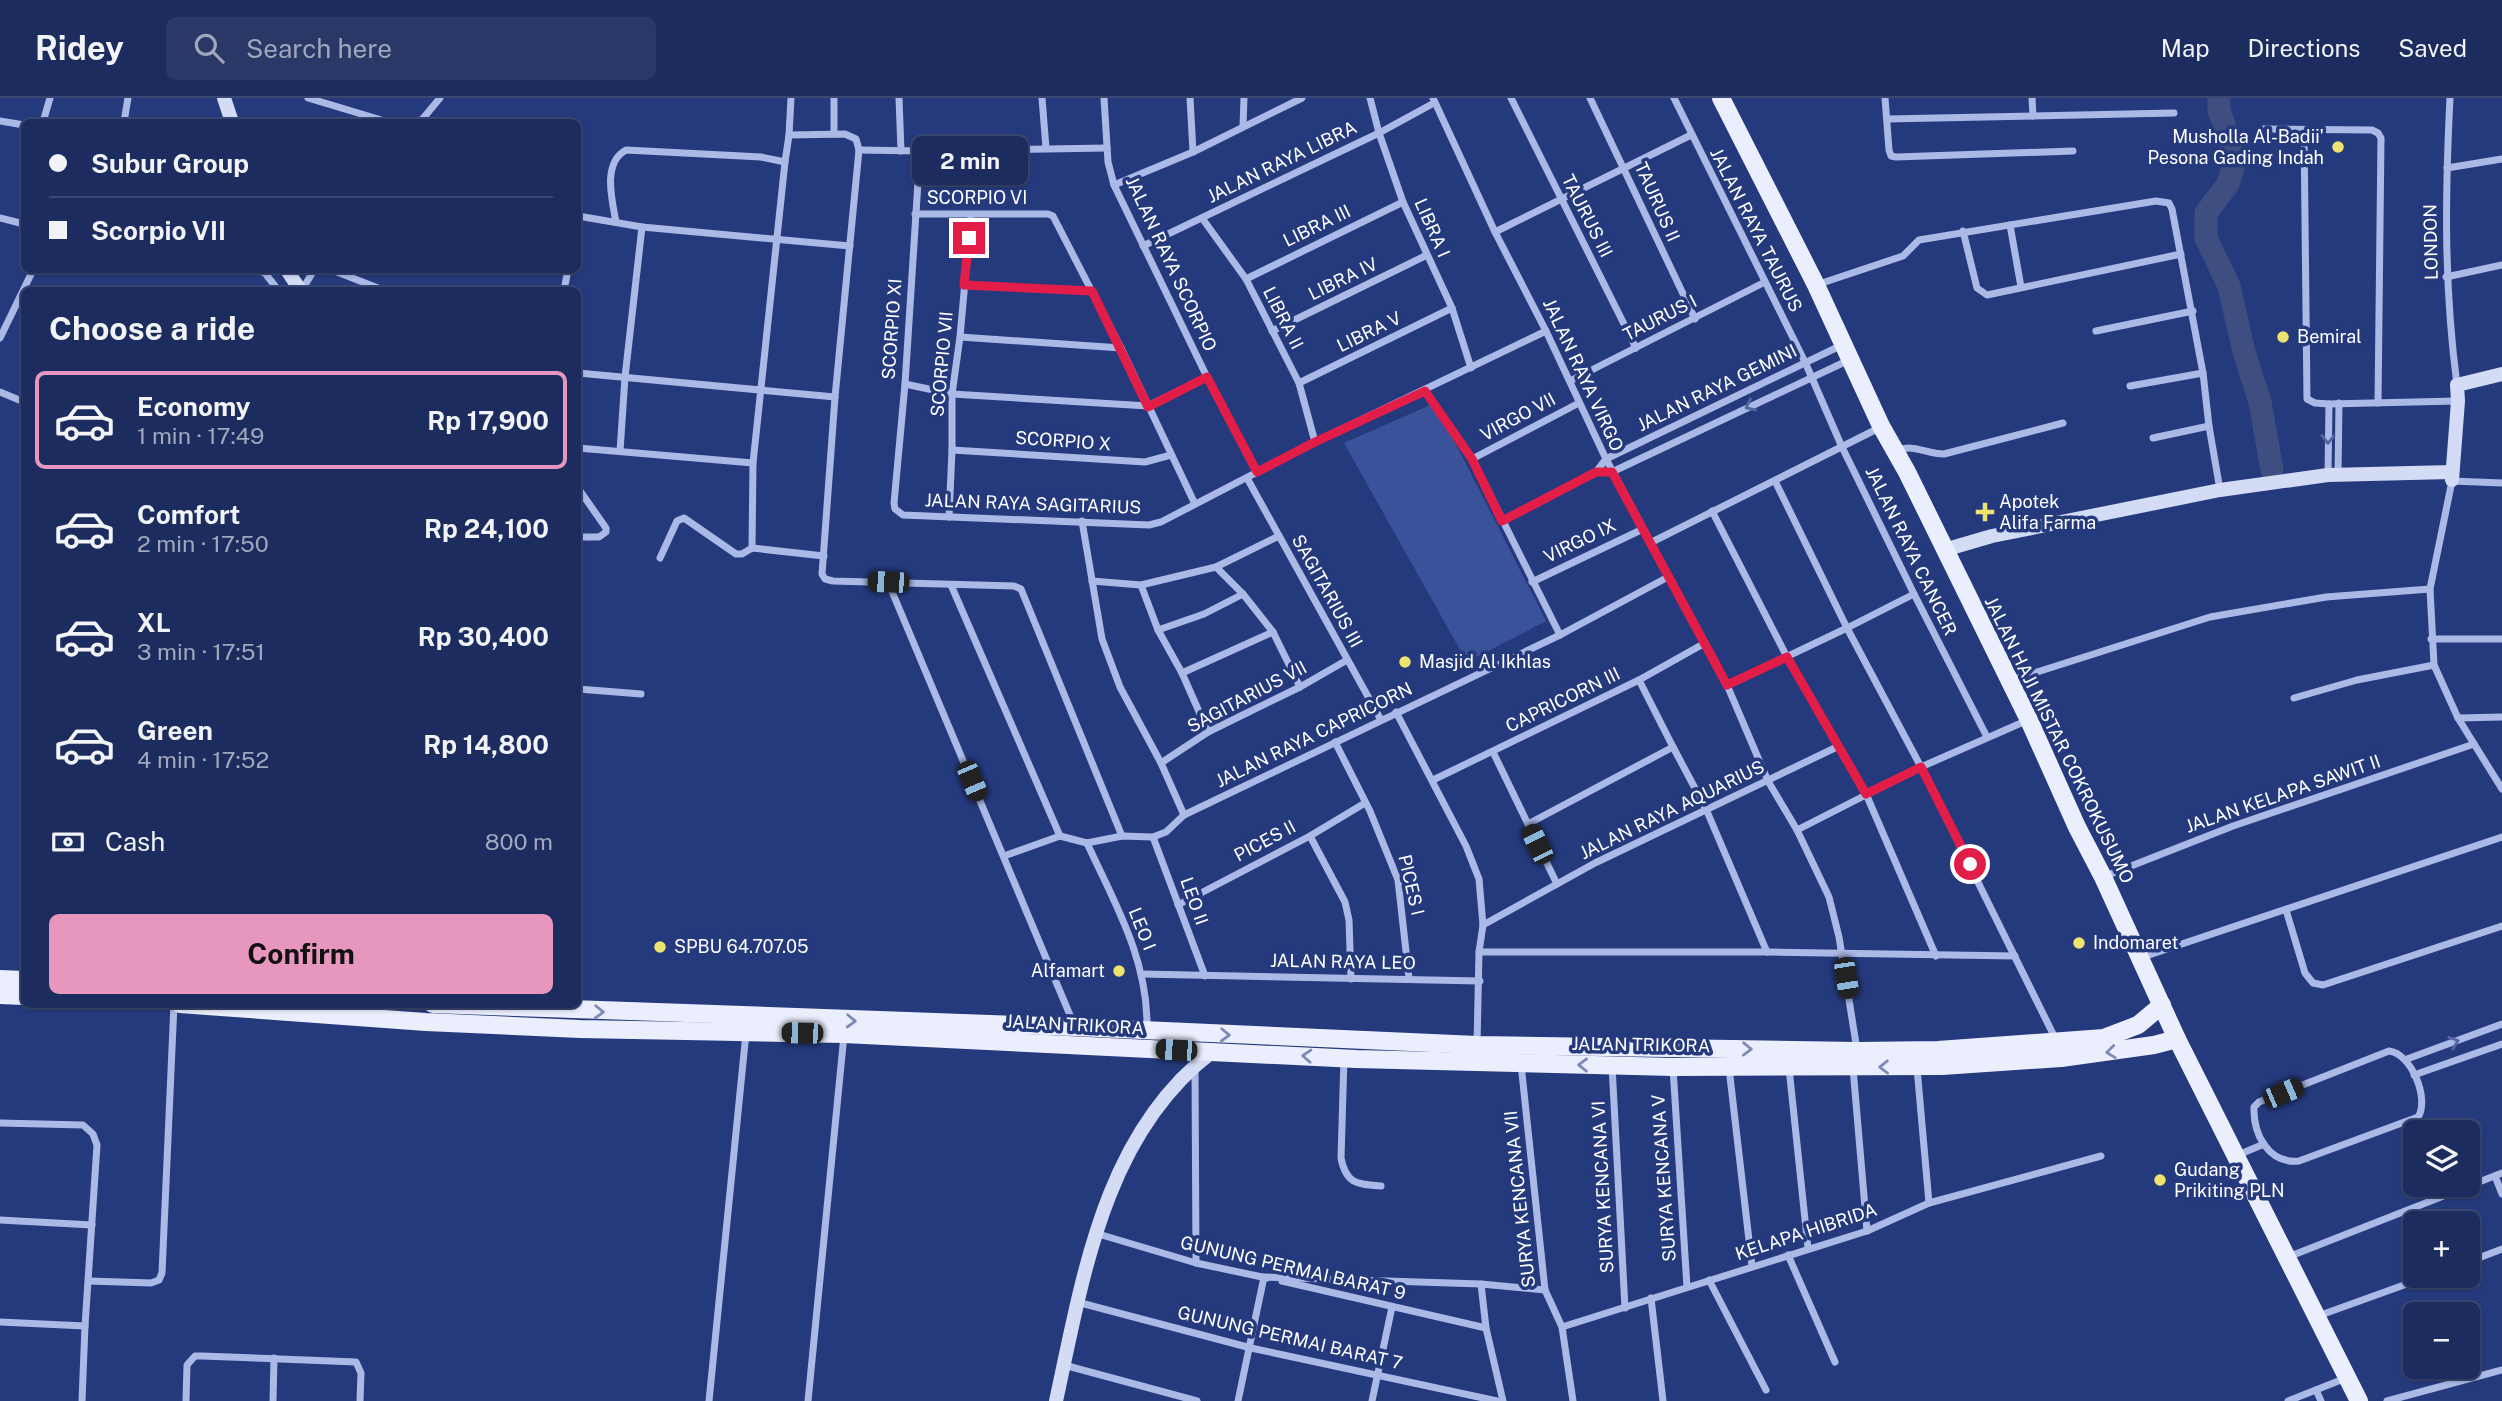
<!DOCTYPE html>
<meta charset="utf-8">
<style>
:root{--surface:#1c2c5e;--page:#293867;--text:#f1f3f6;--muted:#a0a7bc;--line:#3a4873;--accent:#e797bd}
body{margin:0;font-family:"Public Sans",sans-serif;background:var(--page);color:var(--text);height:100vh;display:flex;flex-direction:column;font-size:26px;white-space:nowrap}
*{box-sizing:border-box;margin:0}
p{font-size:23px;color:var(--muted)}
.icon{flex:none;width:38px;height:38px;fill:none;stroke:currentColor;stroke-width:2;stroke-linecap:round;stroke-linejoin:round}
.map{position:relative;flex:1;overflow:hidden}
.sheet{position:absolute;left:21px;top:189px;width:560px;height:721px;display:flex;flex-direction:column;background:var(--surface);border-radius:10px;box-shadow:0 2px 5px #0004,0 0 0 2px var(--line)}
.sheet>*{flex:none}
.top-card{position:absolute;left:21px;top:21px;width:560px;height:154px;border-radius:10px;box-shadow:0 2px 5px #0004,0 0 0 2px var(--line);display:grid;align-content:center;height:154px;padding:0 28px;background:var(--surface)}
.tools{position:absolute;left:2403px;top:1022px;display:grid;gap:14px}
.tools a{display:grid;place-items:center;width:77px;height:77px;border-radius:10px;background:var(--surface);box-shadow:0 2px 5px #0004,0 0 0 2px var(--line);font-size:35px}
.end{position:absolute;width:32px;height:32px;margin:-16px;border:9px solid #e11d48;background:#fff;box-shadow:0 0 0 4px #fff}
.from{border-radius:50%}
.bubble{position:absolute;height:49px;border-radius:10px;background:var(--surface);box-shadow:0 2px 5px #0004,0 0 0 2px var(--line);font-size:23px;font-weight:700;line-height:49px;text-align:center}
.car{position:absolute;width:21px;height:42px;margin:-21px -10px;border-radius:9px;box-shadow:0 0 5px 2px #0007;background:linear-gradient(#222 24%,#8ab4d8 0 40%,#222 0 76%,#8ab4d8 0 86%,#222 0)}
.top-card b{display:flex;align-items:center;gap:24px;height:66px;font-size:26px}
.top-card b+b{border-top:2px solid var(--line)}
.top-card i{width:18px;height:18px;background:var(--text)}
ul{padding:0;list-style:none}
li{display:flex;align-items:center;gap:21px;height:98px;margin:0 14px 10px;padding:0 14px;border:4px solid transparent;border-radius:10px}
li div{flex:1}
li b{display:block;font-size:26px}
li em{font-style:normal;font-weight:700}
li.active{border-color:var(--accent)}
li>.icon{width:63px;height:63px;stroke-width:1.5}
h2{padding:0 28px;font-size:32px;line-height:84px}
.pay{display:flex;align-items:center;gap:18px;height:77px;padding:0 28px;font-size:26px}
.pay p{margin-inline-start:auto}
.action{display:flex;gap:14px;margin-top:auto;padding:14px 28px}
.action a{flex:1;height:80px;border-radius:10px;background:var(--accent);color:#111;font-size:28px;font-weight:700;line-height:80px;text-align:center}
header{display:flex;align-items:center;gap:42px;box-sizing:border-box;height:98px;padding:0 35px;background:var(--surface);border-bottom:2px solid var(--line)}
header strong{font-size:33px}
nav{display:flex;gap:38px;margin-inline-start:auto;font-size:24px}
.search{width:490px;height:63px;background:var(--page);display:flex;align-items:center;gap:18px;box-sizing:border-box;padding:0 24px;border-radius:10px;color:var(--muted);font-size:26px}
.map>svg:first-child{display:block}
</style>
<header>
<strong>Ridey</strong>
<div class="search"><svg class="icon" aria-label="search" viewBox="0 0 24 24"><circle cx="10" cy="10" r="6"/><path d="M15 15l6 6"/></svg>Search here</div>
<nav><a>Map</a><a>Directions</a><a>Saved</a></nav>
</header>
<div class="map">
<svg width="2502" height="1303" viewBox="0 0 2502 1303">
<rect width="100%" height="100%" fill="#253a7d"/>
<polygon fill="#39529a" points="1435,305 1546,523 1467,564 1344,345"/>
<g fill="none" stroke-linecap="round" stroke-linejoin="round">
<polyline stroke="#3f4e80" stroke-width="23" points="2219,0 2219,12 2229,40 2234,65 2228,86 2206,115 2206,140 2229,188 2244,254 2260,304 2272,372"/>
<g stroke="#aab9e5" stroke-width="7">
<polyline points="308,0 388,24"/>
<polyline points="834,0 834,36"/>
<polyline points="899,0 901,53"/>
<polyline points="1042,0 1046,50"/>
<polyline points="1104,0 1108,64 1114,87 1207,279 1257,374"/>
<polyline points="1190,0 1193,54"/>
<polyline points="1370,0 1379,35 1403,104 1452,210 1471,270"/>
<polyline points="1433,0 1495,134 1546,233 1606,361 1727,587 1768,683 1797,732 1829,799 1839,839 1857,952"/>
<polyline points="1511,0 1636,250"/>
<polyline points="1590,0 1695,221"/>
<polyline points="1674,0 1805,264 1842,349 1914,496 1987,639"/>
<polyline points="1885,0 1889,52 1891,58 1896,59 2073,53"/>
<polyline points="2032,0 2033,18"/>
<path d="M2450,0C2445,99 2444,188 2457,287"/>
<polyline points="1887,21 2174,15"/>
<polyline points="0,23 24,27"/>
<polyline points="43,24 50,0"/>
<polyline points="124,24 128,0"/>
<polyline points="420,24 440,0"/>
<polyline points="1243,28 1244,0"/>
<polyline points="2263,31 2372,32 2378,35 2381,40 2378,305"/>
<polyline points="2304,32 2307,301 2315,305 2329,306 2457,303"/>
<polyline points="789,37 791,0"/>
<polyline points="859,52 920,53 1107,50"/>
<polyline points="920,53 905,286 894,405 895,411 903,417 1149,427 1161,424 1315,344 1546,233"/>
<polyline points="2447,70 2502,61"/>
<polyline points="1114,87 1193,54 1302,0"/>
<polyline points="915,116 1048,116 1053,118 1121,250 1195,406"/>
<polyline points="578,118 642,129 850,148"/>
<polyline points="0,120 24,126"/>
<polyline points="1202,120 1246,181 1299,285 1315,344"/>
<path d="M616,124C612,102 602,65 626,52L761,59L785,64L789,37L845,36L856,41L859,52L835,299L822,476L825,481L833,483L1014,488L1021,491L1122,738"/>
<polyline points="2010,127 2021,189"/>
<polyline points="1963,133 1977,190 1987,197 2181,156"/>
<polyline points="1495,134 1691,37"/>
<polyline points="1143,148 1379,35 1434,5"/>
<polyline points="255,172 265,175 278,192"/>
<polyline points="332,172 383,192"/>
<polyline points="2446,179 2502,167"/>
<polyline points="1246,181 1403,104"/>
<polyline points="964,187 1092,193"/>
<polyline points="1816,187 1903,158 1919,142 2156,103 2169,105 2172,111 2203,275 2209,328 2220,392"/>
<polyline points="302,192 314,172"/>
<polyline points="564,192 568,172"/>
<polyline points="1272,233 1427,157"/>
<polyline points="2096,233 2193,213"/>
<polyline points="960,239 1121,250"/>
<polyline points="0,240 33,172"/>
<polyline points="578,275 835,299"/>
<polyline points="1570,283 1765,184"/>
<polyline points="1299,285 1452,210"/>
<polyline points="905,286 952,296 1148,308 1207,279"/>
<polyline points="2130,288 2203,275"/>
<polyline points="1425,293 1472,361 1560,537"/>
<polyline points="0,294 24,304"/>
<polyline points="2153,340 2209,328"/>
<polyline points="578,350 753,365"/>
<polyline points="952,352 1145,364 1171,357"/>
<polyline points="620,353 625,279 642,129"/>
<path d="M1896,353C1913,345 1926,356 1944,356L2063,325"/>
<polyline points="1472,361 1579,305"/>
<polyline points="1596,374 1612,374 1849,262"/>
<polyline points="2338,376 2339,305"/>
<polyline points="2328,377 2329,306"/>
<polyline points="1247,380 1381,622"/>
<polyline points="1775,383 1847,530 1921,669 2057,944"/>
<polyline points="2502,385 2452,383 2430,491 2434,567 2458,620 2502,691"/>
<polyline points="578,390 606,430 606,434 599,439 578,439"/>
<polyline points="1712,413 1787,559 1866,696 1936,858"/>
<polyline points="949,419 952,352 952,296 960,239 971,117"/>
<polyline points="1082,423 1102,541 1120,589 1161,665 1184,717"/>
<polyline points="1502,423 1596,374 1606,361 1842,247"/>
<polyline points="1650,445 1881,329"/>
<polyline points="752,450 753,365 785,64"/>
<polyline points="660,460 677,423 684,420 736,456 742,456 752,450 824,458"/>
<polyline points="1216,469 1243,496 1273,534 1300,589"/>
<polyline points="1092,483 1141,487 1216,469 1279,438"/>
<polyline points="888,484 1075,929"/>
<polyline points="1532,484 1643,431"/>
<polyline points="951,487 1060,738"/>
<polyline points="1141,487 1158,532 1182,575 1208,634"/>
<polyline points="1158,532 1204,516 1243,496"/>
<polyline points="2431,541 2502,541"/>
<polyline points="1182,575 1273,534"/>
<polyline points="2009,583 2210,519 2326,499 2430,491"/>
<polyline points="1727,587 1847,530 1914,496"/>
<polyline points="578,591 641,596"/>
<polyline points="2294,600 2357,582 2434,567"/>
<polyline points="1396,614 1466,748 1479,781 1483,827 1479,854 1477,947"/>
<polyline points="2458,620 2502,619"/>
<polyline points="1335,644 1370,713 1398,782 1409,880"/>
<polyline points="1673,649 1706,711 1767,854"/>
<polyline points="1493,654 1557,786"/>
<polyline points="1161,665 1208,634 1300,589 1347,562"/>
<polyline points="1433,682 1639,582 1705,545"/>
<polyline points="1528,726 1673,649 1639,582"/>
<polyline points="1797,732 1921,669 2028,622"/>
<polyline points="1310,738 1345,804 1349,822 1351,881"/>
<polyline points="1153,739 1205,878"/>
<path d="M1087,745C1115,806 1148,861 1147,930"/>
<polyline points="1004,758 1060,738 1087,745 1122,738 1153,739 1166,734 1184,717 1560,537 1668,479"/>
<polyline points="2103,779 2233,728 2474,646"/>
<polyline points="1178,807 1310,738 1365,705"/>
<polyline points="2286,812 2305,875 2313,885 2323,887 2502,828"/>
<polyline points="1483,827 1595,765 1839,648"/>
<polyline points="1479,854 1767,854 2015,858"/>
<polyline points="2140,860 2502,739"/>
<polyline points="1142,876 1480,883"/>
<path d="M2389,953C2411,955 2430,1001 2418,1019L2299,1063C2269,1066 2253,1037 2254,1009L2259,1004Z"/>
<path d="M1344,960L1341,1060C1346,1086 1357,1086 1381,1088"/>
<polyline points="2407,961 2502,926"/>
<polyline points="1521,966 1545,1192 1562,1229 1573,1303"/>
<polyline points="1612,968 1625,1210"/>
<polyline points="1673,970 1687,1189"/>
<polyline points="1729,970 1752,1168"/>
<polyline points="1789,970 1808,1150"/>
<polyline points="1853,970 1867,1133"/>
<polyline points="1917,970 1929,1105"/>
<polyline points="1195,971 1196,1165"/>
<polyline points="2414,977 2502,946"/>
<polyline points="0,1025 83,1027 93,1036 97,1047 85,1228 82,1303"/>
<polyline points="2238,1057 2264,1046"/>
<polyline points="2495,1078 2502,1096"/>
<polyline points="0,1122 92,1127"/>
<polyline points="1095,1135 1196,1165 1267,1180"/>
<polyline points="1788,1157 1835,1264"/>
<polyline points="2288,1159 2502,1075"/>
<polyline points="2468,1164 2502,1151"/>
<polyline points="1709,1182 1766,1292"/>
<polyline points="89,1183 151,1185 159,1182 162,1175 174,906"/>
<polyline points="1282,1183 1486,1230"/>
<polyline points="1481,1186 1486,1230 1503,1303"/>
<polyline points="1651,1200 1663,1303"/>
<polyline points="1077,1204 1251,1250 1497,1303"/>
<polyline points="2318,1218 2429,1178"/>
<polyline points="0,1224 85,1228"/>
<polyline points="1562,1229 1867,1133 1929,1105 2101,1058"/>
<polyline points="1064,1267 1197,1303"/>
<polyline points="2316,1292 2321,1303"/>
<polyline points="186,1303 187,1267 195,1258 202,1258 356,1264 361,1275 360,1303"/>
<polyline points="273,1303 274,1260"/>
<polyline points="709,1303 746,935"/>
<polyline points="808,1303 844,937"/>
<polyline points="1238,1303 1264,1179 1481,1186 1545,1192"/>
<polyline points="1372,1303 1392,1209"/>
<polyline points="2288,1303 2346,1280"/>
<polyline points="2387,1303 2502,1272"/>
</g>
<g stroke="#d3dbf5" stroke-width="14">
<polyline points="224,0 232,24"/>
<polyline points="287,172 300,192"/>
<polyline points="2452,382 2458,303 2457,287 2502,276"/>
<polyline points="1944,452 1992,438 2220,392 2328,377 2452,374"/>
<path d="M1056,1303C1083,1179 1104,1036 1212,954"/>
</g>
<g stroke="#ebeefd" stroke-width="18">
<polyline points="1721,0 1816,187 1881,328 1907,374 2029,622 2077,729 2103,779 2177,941 2359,1303"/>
<polyline points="0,881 24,882"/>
<polyline points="0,897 24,898"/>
<polyline points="180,906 426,924 580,931 844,936 1356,961 1673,969 1942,968 2061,960 2154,947 2177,941"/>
<polyline points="433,906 1075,929 1477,947 1857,953 1938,952 2104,940 2138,927 2162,907"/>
</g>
</g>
<defs><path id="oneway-chevron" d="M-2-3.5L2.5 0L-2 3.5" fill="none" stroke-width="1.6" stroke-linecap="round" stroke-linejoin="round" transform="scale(1.75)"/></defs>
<g stroke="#5466a1">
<use href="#oneway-chevron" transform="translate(1750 308) rotate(154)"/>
<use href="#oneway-chevron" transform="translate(2328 341) rotate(91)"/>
<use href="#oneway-chevron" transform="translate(2454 944) rotate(-20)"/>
</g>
<g stroke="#7e8bb7">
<use href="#oneway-chevron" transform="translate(599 914) rotate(2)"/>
<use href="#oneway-chevron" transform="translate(851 923) rotate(2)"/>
<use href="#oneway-chevron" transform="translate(1225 937) rotate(2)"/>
<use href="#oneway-chevron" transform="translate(1747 951) rotate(1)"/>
<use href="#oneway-chevron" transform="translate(2111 954) rotate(173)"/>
<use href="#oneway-chevron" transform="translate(1307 958) rotate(-177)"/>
<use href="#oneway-chevron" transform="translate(1583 967) rotate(-179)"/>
<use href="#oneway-chevron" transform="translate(1884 969) rotate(179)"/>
</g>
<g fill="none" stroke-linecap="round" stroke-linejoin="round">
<polyline stroke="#e11d48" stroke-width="9" points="969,140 964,187 1092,193 1148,309 1207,279 1257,374 1315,344 1425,293 1472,361 1502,423 1596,374 1612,374 1727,587 1787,559 1866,696 1921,669 1970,766"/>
</g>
<g fill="#eee36f" stroke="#253a7d" stroke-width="2.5">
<circle cx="2338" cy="49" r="7"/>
<circle cx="2283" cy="239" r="7"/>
<path d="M1981.5 403.5h7v7h7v7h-7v7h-7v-7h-7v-7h7z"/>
<circle cx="1405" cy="564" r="7"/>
<circle cx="2079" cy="845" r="7"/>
<circle cx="660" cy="849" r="7"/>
<circle cx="1119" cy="873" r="7"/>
<circle cx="2160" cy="1082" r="7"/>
</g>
<g text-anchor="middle" stroke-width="7" stroke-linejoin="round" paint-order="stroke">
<g font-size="18" fill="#fff" stroke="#253a7d" text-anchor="start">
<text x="2324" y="45" text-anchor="end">Musholla Al-Badii'<tspan x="2324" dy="21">Pesona Gading Indah</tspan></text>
<text x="2297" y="245">Bemiral</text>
<text x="1999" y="410">Apotek<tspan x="1999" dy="21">Alifa Farma</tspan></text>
<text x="1419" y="570">Masjid Al Ikhlas</text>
<text x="2093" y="851">Indomaret</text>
<text x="674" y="855">SPBU 64.707.05</text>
<text x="1105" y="879" text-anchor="end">Alfamart</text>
<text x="2174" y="1078">Gudang<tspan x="2174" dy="21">Prikiting PLN</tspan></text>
</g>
<g font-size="18" fill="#fff" stroke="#253a7d">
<text transform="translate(1282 64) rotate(-26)" y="6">JALAN RAYA LIBRA</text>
<text x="977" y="106">SCORPIO VI</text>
<text transform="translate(1657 104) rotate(66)" y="6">TAURUS II</text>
<text transform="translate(1587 118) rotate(63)" y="6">TAURUS III</text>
<text transform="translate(1317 128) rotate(-26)" y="6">LIBRA III</text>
<text transform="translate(1432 130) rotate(66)" y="6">LIBRA I</text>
<text transform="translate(1756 132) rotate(63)" y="6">JALAN RAYA TAURUS</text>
<text transform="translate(2431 144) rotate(-91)" y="6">LONDON</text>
<text transform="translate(1171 166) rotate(65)" y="6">JALAN RAYA SCORPIO</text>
<text transform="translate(1343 181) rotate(-26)" y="6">LIBRA IV</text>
<text transform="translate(1283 220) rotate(63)" y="6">LIBRA II</text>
<text transform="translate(1660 220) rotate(-27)" y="6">TAURUS I</text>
<text transform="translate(892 231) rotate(-86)" y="6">SCORPIO XI</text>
<text transform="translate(1369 234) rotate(-26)" y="6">LIBRA V</text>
<text transform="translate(942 266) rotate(-85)" y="6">SCORPIO VII</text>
<text transform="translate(1583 277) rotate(65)" y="6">JALAN RAYA VIRGO</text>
<text transform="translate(1717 290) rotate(-26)" y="6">JALAN RAYA GEMINI</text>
<text transform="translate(1518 319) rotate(-28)" y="6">VIRGO VII</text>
<text transform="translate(1063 343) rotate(4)" y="6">SCORPIO X</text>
<text transform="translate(1033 406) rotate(2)" y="6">JALAN RAYA SAGITARIUS</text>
<text transform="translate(1580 443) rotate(-26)" y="6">VIRGO IX</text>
<text transform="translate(1911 453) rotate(64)" y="6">JALAN RAYA CANCER</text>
<text transform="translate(1327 493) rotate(61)" y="6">SAGITARIUS III</text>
<text transform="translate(1247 599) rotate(-28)" y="6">SAGITARIUS VII</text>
<text transform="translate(1563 602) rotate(-26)" y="6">CAPRICORN III</text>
<text transform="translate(1314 637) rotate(-26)" y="6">JALAN RAYA CAPRICORN</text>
<text transform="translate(2059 642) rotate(64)" y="6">JALAN HAJI MISTAR COKROKUSUMO</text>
<text transform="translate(2283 696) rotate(-19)" y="6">JALAN KELAPA SAWIT II</text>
<text transform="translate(1672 712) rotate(-26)" y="6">JALAN RAYA AQUARIUS</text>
<text transform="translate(1265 743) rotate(-28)" y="6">PICES II</text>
<text transform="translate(1411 787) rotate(77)" y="6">PICES I</text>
<text transform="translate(1194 803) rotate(70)" y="6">LEO II</text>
<text transform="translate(1142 831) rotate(68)" y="6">LEO I</text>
<text transform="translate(1343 864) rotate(1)" y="6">JALAN RAYA LEO</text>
<text transform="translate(1075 927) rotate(3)" y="6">JALAN TRIKORA</text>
<text transform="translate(1641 947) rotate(1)" y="6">JALAN TRIKORA</text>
<text transform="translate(1664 1080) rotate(-94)" y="6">SURYA KENCANA V</text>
<text transform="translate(1603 1089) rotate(-93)" y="6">SURYA KENCANA VI</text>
<text transform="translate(1520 1101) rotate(-96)" y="6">SURYA KENCANA VII</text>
<text transform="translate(1806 1134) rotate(-18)" y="6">KELAPA HIBRIDA</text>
<text transform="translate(1293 1170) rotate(13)" y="6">GUNUNG PERMAI BARAT 9</text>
<text transform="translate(1290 1240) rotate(13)" y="6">GUNUNG PERMAI BARAT 7</text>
</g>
</g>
</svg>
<div class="tools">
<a><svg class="icon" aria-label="layers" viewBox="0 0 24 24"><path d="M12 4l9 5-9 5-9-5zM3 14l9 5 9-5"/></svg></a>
<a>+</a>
<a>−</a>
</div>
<i class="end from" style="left:1970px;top:766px"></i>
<i class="end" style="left:969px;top:140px"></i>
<div class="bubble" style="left:912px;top:38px;width:116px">2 min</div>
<i class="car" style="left:888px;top:484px;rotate:272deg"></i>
<i class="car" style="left:972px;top:683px;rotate:157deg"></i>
<i class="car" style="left:1537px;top:746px;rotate:334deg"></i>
<i class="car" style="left:1846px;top:880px;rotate:171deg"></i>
<i class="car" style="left:802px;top:935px;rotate:271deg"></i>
<i class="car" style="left:1176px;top:952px;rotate:273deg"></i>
<i class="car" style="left:2283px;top:995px;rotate:67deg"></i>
<div class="top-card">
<b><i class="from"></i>Subur Group</b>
<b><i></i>Scorpio VII</b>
</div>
<section class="sheet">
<h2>Choose a ride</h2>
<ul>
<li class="active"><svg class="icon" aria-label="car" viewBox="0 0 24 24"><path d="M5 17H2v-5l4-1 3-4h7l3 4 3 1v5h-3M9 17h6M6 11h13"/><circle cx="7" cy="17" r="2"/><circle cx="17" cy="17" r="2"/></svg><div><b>Economy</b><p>1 min · 17:49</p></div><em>Rp 17,900</em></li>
<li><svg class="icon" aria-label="car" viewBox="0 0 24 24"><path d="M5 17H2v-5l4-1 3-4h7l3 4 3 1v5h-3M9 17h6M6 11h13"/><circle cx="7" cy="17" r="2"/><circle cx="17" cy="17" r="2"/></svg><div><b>Comfort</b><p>2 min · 17:50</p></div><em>Rp 24,100</em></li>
<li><svg class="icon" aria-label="car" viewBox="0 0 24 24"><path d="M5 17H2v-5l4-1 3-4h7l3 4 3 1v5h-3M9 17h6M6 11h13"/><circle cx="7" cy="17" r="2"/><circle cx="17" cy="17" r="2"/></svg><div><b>XL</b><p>3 min · 17:51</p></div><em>Rp 30,400</em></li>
<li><svg class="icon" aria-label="car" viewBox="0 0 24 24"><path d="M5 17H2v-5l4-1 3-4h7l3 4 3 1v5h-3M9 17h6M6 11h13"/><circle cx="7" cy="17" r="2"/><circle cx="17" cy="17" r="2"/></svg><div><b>Green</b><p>4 min · 17:52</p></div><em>Rp 14,800</em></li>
</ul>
<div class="pay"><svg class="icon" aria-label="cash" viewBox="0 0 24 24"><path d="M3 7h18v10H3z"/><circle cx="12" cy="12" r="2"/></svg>Cash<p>800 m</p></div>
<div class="action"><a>Confirm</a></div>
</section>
</div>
